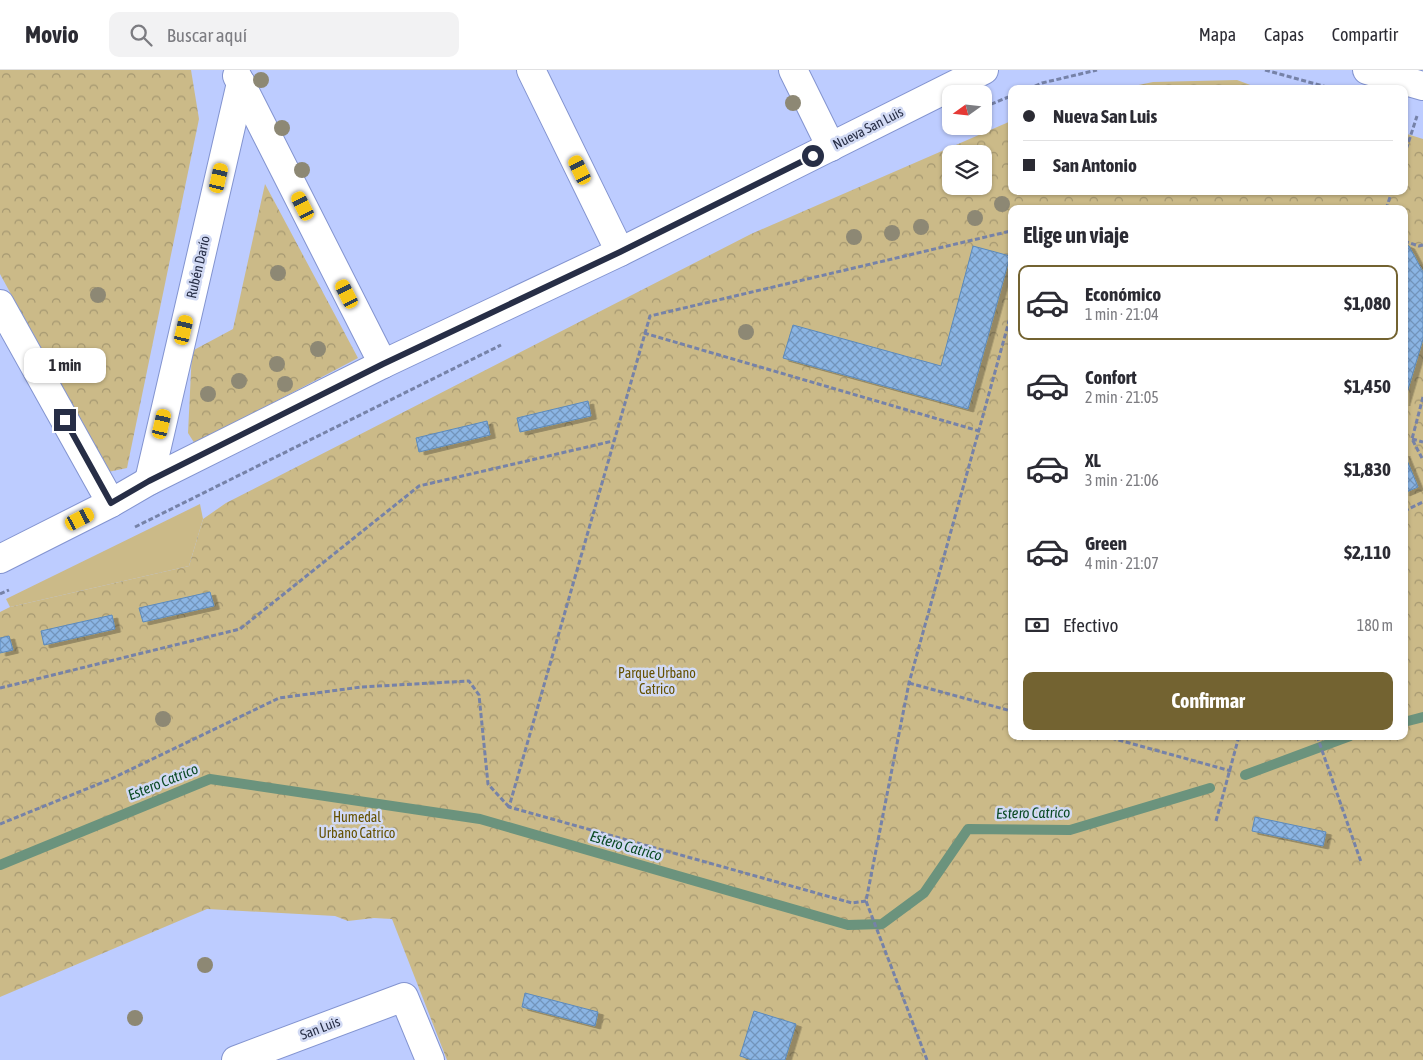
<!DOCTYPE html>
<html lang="es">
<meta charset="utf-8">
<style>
:root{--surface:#fff;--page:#f2f2f3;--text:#2b2b33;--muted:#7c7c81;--line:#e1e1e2;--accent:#736331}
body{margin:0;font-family:"Asap Condensed",sans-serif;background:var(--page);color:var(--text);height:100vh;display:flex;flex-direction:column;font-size:19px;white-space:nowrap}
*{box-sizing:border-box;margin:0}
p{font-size:16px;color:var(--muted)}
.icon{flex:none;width:28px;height:28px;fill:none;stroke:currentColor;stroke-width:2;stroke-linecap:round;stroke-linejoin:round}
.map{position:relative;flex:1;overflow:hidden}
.panel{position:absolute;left:1008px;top:135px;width:400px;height:535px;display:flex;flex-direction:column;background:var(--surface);border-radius:10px;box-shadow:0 1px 4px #0004}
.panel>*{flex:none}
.hud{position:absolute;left:1008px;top:15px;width:400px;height:110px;border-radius:10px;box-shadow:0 1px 4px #0004;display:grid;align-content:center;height:110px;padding:0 15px;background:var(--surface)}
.needle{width:32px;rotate:255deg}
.controls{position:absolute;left:942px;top:15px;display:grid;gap:10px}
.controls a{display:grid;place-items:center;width:50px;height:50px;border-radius:10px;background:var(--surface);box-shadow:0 1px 4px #0004;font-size:25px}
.end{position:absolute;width:22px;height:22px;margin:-11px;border:6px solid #272e46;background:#fff;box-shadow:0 0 0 2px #fff}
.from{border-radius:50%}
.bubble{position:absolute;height:35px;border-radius:10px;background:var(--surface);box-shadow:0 1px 4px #0004;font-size:16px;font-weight:700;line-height:35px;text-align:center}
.car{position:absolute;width:15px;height:30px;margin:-15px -8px;border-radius:6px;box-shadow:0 0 4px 1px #0007;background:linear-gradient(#f5c518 24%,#345 0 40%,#f5c518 0 76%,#345 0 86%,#f5c518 0)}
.hud b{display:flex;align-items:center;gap:18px;height:48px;font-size:19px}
.hud b+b{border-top:1px solid var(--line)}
.hud i{width:12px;height:12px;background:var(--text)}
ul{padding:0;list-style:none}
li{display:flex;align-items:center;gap:15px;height:75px;margin:0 10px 8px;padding:0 5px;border:2px solid transparent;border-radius:10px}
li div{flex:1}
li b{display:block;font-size:19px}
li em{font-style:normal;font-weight:700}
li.active{border-color:var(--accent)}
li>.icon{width:45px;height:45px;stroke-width:1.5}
h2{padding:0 15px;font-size:22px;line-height:60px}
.pay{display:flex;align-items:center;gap:12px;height:55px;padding:0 15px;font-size:19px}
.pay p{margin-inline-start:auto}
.button{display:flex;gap:10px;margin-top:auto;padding:10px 15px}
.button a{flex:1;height:58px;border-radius:10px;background:var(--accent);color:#fff;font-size:20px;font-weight:700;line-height:58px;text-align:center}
header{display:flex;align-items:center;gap:30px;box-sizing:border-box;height:70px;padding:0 25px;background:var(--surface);border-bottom:1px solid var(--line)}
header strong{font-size:24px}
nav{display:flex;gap:28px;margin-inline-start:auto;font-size:18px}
.search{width:350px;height:45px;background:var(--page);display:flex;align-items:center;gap:12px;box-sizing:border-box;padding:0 18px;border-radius:10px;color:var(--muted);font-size:19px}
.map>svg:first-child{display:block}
</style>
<header>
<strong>Movio</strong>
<div class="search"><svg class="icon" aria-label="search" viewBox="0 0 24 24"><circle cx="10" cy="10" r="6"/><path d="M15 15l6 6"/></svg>Buscar aquí</div>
<nav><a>Mapa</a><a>Capas</a><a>Compartir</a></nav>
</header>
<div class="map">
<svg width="1423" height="990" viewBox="0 0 1423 990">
<defs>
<pattern id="park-crowns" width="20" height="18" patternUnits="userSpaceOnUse" patternTransform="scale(1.25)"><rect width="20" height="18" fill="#cbba88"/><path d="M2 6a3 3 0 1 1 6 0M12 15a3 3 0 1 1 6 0" fill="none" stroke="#a59871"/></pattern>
<pattern id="building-cross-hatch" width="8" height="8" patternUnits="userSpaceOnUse" patternTransform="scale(1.25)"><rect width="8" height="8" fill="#8bb5e4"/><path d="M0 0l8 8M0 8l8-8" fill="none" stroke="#7294bb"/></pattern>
<filter id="shadow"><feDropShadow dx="5.5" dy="3" stdDeviation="0" flood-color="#0004"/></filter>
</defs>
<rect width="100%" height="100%" fill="#bdccff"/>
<polygon fill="#cbba88" points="200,434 203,449 189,496 10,537 6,529"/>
<g fill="url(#park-crowns)" fill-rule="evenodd">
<polygon points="0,0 191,0 199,49 127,398 108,402 0,204"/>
<polygon points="1237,10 1261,19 1119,19 1153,12"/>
<path d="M1011,51V121H1404V63L1423,69V990H447L392,849L374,848L348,851L335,846L207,839L0,927V542L10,537L189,496L203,449L226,433L751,164ZM951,84H984V116H951ZM1011,139H1404V666H1011Z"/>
<polygon points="265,114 358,288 195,374 188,363 192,281 233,259"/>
</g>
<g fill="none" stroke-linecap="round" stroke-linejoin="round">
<g stroke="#6b937d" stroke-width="10">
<polyline points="1404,652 1423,647"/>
<polyline points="1245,705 1350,666"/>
<polyline points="0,795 210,709 480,749 848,855 882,854 924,823 968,759 1070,760 1210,718"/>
</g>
</g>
<g fill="url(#building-cross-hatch)" stroke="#5c8abb" filter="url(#shadow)">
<polygon points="1404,174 1409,176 1423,202 1423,269 1404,333"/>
<polygon points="973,176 1010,186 968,339 783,288 793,255 941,296"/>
<polygon points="588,331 591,346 520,362 517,348"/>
<polygon points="487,351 490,365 419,382 416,368"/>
<polygon points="1404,383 1418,417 1404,423"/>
<polygon points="210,522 214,536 143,552 139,538"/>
<polygon points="112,545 115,559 44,575 41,561"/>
<polygon points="9,566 13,580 0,583 0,568"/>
<polygon points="1255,747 1326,762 1323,776 1252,761"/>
<polygon points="525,923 598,942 595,956 522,937"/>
<polygon points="754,941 796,954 785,990 752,990 740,986"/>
</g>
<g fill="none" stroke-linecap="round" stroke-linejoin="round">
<defs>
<g id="minor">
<polyline points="531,0 620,182"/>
<polyline points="793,0 831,77"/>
<polyline points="1367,0 1423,16"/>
<polyline points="237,6 383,294"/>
<polyline points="0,234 111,433"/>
<polyline points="149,411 241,13"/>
<polyline points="0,489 111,433 149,411 383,294 620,182 984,0"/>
<polyline points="236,990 404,927 430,990"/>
</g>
</defs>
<use href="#minor" stroke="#8394d0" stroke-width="30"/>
<g stroke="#7682a8" stroke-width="3" stroke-dasharray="5 2.5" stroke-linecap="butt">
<polyline points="1265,0 1334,19"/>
<polyline points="1028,19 1042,13 1097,0"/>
<polyline points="984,37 1011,26"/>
<polyline points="1404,86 1417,46"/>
<polyline points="1386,139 1392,121"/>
<polyline points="1404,171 1419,176 1423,175"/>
<polyline points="644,263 979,361"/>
<polyline points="1423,327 1412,369 1423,390"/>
<polyline points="1412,369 1423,372"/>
<polyline points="1404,441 1423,432"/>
<polyline points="135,457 501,275"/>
<polyline points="0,524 9,520"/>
<polyline points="909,613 1011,641"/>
<polyline points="0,618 240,559 419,416 613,371"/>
<polyline points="1104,666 1231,701"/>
<polyline points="1317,666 1361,792"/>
<polyline points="1216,751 1239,666"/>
<polyline points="0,754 111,709 279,628 361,617 469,611 479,625 488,714 509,737"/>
<polyline points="866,831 852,833 509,737 650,246 1011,161"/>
<polyline points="927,990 866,831 909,613 1011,244"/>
</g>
<use href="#minor" stroke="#fff" stroke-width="28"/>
</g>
<g fill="#8d8874">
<circle cx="261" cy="10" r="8"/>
<circle cx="793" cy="33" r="8"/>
<circle cx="282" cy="58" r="8"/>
<circle cx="302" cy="100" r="8"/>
<circle cx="1002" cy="134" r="8"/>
<circle cx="975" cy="148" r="8"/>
<circle cx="921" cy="157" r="8"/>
<circle cx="892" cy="163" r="8"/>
<circle cx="854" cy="167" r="8"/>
<circle cx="278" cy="203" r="8"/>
<circle cx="98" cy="225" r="8"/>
<circle cx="746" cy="262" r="8"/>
<circle cx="318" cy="279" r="8"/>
<circle cx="277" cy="294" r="8"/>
<circle cx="239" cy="311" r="8"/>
<circle cx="285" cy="314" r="8"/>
<circle cx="208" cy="324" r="8"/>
<circle cx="163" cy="649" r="8"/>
<circle cx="205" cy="895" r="8"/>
<circle cx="135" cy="948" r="8"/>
</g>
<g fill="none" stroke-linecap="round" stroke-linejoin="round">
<polyline stroke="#272e46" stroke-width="6" points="65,350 111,433 149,411 383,294 620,182 813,86"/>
</g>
<g text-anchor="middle" stroke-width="5" stroke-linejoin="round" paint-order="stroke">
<g font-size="14" fill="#272e46" stroke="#d2daf4">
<text transform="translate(868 58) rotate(-27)" y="5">Nueva San Luis</text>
<text transform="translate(198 197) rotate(-77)" y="5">Rubén Darío</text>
<text transform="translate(320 958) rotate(-21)" y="5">San Luis</text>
</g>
<g font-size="14" fill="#655102" stroke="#d2daf4">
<text x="657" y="608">Parque Urbano<tspan x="657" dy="16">Catrico</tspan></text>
<text x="357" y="752">Humedal<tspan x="357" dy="16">Urbano Catrico</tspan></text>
</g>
<g font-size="15" font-style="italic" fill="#0a4a24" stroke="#d2daf4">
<text transform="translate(163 712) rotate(-22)" y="5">Estero Catrico</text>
<text transform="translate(1033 743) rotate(-1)" y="5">Estero Catrico</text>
<text transform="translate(626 776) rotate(16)" y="5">Estero Catrico</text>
</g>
</g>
</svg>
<div class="controls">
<a><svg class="needle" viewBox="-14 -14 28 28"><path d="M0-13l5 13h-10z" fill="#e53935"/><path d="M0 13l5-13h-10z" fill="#7c7c81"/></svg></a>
<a><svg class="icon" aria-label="layers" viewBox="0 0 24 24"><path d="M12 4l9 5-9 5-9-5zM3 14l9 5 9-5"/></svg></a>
</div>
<i class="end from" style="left:813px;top:86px"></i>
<i class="end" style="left:65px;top:350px"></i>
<div class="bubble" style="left:24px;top:278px;width:82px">1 min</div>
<i class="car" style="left:580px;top:100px;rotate:334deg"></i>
<i class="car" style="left:219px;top:108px;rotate:13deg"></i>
<i class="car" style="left:303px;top:136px;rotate:333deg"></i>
<i class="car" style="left:347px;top:224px;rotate:333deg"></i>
<i class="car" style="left:184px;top:260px;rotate:13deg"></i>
<i class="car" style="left:162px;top:354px;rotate:13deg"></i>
<i class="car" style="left:80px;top:449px;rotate:63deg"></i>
<div class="hud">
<b><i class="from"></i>Nueva San Luis</b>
<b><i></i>San Antonio</b>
</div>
<section class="panel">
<h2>Elige un viaje</h2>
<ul>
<li class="active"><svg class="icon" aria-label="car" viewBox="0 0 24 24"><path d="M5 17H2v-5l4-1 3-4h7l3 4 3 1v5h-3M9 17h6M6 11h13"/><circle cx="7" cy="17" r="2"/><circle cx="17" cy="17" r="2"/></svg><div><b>Económico</b><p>1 min · 21:04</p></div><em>$1,080</em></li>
<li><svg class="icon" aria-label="car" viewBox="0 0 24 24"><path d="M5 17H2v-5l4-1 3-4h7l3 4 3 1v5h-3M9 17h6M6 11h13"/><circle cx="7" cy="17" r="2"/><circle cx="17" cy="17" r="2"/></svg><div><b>Confort</b><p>2 min · 21:05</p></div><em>$1,450</em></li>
<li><svg class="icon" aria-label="car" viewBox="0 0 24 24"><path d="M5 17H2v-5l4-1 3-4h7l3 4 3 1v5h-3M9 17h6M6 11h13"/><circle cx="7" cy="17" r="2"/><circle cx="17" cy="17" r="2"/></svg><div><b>XL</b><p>3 min · 21:06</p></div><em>$1,830</em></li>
<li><svg class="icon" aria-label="car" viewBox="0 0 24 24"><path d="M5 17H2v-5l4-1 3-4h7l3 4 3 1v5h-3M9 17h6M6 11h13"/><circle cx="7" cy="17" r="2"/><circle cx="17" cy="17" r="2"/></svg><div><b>Green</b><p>4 min · 21:07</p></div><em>$2,110</em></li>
</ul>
<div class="pay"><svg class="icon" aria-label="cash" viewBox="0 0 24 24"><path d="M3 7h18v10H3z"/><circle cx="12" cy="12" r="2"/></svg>Efectivo<p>180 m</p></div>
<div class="button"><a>Confirmar</a></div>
</section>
</div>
